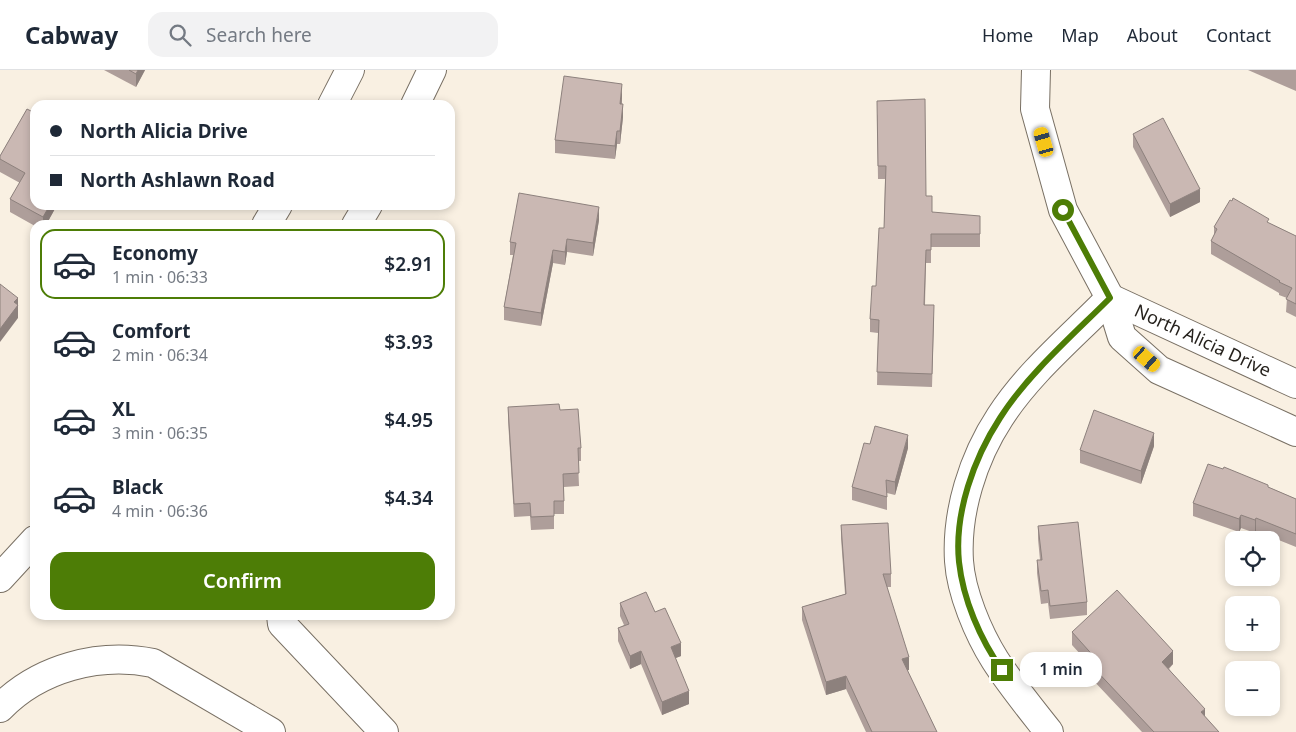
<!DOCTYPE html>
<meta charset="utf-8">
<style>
:root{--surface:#fff;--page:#f2f2f3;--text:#1f2937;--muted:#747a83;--line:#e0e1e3;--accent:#4d7d06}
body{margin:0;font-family:"Noto Sans",sans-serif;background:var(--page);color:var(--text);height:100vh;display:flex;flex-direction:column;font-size:19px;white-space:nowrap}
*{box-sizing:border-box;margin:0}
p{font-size:16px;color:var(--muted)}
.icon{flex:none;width:28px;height:28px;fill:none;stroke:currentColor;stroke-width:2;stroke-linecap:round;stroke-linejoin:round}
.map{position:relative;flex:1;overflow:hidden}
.panel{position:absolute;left:30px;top:150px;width:425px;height:400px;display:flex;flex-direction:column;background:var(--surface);border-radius:15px;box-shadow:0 2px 8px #0003}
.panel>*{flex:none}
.hud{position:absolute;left:30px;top:30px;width:425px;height:110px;border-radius:15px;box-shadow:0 2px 8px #0003;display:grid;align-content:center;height:110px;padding:0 20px;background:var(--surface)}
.controls{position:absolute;left:1225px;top:461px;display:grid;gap:10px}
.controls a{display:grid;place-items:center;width:55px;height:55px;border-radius:10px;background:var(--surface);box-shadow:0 2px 8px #0003;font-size:25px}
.end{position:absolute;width:22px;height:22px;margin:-11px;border:6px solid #4d7d06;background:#fff;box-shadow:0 0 0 2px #fff}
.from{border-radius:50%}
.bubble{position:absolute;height:35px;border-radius:15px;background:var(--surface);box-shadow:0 2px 8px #0003;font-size:16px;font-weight:600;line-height:35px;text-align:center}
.car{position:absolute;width:15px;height:30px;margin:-15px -8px;border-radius:6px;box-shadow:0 0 4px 1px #0007;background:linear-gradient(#f5c518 24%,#345 0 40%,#f5c518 0 76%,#345 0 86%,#f5c518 0)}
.hud b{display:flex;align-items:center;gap:18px;height:48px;font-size:19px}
.hud b+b{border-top:1px solid var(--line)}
.hud i{width:12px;height:12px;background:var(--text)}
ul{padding:9px 0 0;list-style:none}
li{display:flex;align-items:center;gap:15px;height:70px;margin:0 10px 8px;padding:0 10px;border:2px solid transparent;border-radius:15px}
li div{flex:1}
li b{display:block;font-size:19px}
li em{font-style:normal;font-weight:600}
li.active{border-color:var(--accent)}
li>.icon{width:45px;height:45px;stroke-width:1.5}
.button{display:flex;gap:10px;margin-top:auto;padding:10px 20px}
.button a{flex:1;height:58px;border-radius:15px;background:var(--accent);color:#fff;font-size:20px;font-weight:600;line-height:58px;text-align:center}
header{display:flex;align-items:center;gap:30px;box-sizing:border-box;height:70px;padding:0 25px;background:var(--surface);border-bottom:1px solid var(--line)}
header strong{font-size:24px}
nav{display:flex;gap:28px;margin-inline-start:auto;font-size:18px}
.search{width:350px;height:45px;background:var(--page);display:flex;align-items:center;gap:12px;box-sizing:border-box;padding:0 18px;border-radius:15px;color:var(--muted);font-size:19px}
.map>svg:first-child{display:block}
</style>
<header>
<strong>Cabway</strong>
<div class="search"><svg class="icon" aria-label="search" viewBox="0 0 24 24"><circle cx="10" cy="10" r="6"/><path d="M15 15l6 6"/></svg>Search here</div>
<nav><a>Home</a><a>Map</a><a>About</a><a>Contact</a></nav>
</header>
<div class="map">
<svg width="1296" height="662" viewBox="0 0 1296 662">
<rect width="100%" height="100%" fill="#f9f0e2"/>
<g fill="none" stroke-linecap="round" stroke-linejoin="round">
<defs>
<g id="minor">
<polyline points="332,35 350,0"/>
<polyline points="415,35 432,0"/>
<polyline points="266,155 278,135"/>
<polyline points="356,155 368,135"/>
<polyline points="0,508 35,470"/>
<polyline points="281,545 282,554 384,662"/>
<path d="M0,638C39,598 99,582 153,593L271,662"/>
<path d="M1049,662C1030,638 1011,615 995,590C978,563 961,522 959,491C956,442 973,388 1000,347C1029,302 1073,266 1110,228"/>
</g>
<g id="secondary">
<polyline points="1036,0 1035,39 1063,140 1110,228 1122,267 1159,300 1296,362"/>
<path id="s1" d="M1110,228L1296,314"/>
</g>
</defs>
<use href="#minor" stroke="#797064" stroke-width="30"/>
<use href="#secondary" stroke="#797064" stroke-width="30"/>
<use href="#minor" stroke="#fff" stroke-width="28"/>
<use href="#secondary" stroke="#fff" stroke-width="28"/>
</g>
<g fill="#ae9e9a">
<polygon points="104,0 145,0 136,17"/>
<polygon points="1248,0 1296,0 1296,21"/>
<polygon points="622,27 622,34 623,47 620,74 617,74 615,89 555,83 555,70"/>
<polygon points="27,39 57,135 46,155 35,156 10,142 10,129 20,113 0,102 0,86"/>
<polygon points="877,44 926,126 932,142 980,159 980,177 931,177 931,193 926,193 925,235 934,248 932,317 877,315 878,263 870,262 870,249 876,216 884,158 885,109 878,109"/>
<polygon points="1133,64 1200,132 1170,147 1133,77"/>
<polygon points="599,150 593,186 567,182 565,195 553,193 541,256 504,250 504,237 513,185 510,185 510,172"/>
<polygon points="1269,153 1296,166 1296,247 1286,242 1287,228 1279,225 1279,223 1211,184 1211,171 1214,165 1214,157"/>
<polygon points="508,337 560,340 581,378 581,391 578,391 579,416 564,417 564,444 554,444 554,459 531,460 530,446 514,447 508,350"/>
<polygon points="870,374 908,378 895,425 887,423 887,440 852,430 852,417"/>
<polygon points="1154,376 1141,414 1080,393 1080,380"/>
<polygon points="1268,417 1296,429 1296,477 1256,461 1255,463 1241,458 1239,462 1193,446 1193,433"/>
<polygon points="841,455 891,504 891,517 887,517 909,600 907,600 937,662 866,662 846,619 826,625 802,550 802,537 845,524 841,468"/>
<polygon points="1038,456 1087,532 1087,545 1050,549 1048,533 1041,534 1037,503 1037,490 1040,490 1038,469"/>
<polygon points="620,533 655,542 681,586 675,588 689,634 662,645 641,594 630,599 618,571 618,558 624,555 620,546"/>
<polygon points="1072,562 1173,594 1169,599 1205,647 1219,662 1142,662 1091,608 1091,596 1072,575"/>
</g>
<g fill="#8d817d">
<polygon points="138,0 145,0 136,17 136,4"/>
<polygon points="622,14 622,27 620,47 620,34"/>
<polygon points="623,34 623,47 620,74 620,61"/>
<polygon points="617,61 617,74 615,89 615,76"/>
<polygon points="1200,119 1200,132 1170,147 1170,134"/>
<polygon points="50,135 57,135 46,155 43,155 43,147"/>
<polygon points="599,137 599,150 593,186 593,173"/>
<polygon points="567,169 567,182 565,195 565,182"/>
<polygon points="553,180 553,193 541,256 541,243"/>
<polygon points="18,228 18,248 0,272 0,259 14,232"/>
<polygon points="1154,363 1154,376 1141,414 1141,401"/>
<polygon points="908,365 908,378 895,425 895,412"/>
<polygon points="1241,445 1241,458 1239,462 1239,449"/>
<polygon points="1256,448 1256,461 1255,463 1255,450"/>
<polygon points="681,573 681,586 671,590 671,577"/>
<polygon points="641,581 641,594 630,599 630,586"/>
<polygon points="1173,581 1173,594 1162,604 1162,592"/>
<polygon points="909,587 909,600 902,602 902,589"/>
<polygon points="846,606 846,619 826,625 826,612"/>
<polygon points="689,621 689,634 662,645 662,632"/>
<polygon points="1205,639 1205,652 1201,642"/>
</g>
<g fill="#cab8b3" stroke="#8d817d">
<polygon points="129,0 138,0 136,4"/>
<polygon points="564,6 622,14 620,34 623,34 620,61 617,61 615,76 555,70"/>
<polygon points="925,29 926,126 932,126 932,142 980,146 980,164 931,164 931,180 926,180 924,235 934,235 932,304 877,302 879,250 870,249 872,216 876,216 879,158 884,158 886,96 878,96 877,31"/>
<polygon points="27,39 35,43 35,135 50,135 43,147 10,129 25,103 0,89 0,86"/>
<polygon points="1163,48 1200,119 1170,134 1133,64"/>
<polygon points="519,123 599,137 593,173 567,169 565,182 553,180 541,243 504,237 516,173 510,172"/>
<polygon points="1233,128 1269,149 1267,152 1296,166 1296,234 1286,229 1292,218 1279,212 1280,211 1211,171 1217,159 1214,157 1230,130 1232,131"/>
<polygon points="0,214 18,228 14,232 18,235 0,259"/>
<polygon points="559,334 560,340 578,339 581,378 578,378 579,403 563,404 564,431 554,431 554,446 531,447 530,433 514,434 508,337"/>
<polygon points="1094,340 1154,363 1141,401 1080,380"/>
<polygon points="875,356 908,365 895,412 886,410 887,427 852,417 864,373 870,374"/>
<polygon points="1208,394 1223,399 1224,397 1268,415 1268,417 1296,429 1296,464 1256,448 1255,450 1241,445 1239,449 1193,433"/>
<polygon points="1078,452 1087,532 1050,536 1048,520 1041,521 1037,490 1042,490 1038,456"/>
<polygon points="888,453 891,504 883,504 909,587 902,589 937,662 872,662 846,606 826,612 802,537 846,524 841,455"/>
<polygon points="1117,520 1173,581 1162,592 1205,639 1201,642 1219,662 1154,662 1091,595 1097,590 1072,562"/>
<polygon points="646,522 655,542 665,538 681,573 671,577 689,621 662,632 641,581 630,586 618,558 629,554 620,533"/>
</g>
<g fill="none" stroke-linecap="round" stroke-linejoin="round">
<path stroke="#4d7d06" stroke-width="6" d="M1002,600C980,569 963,529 959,492C954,443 974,388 1000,348C1027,305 1074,264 1110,228L1063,140"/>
</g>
<g text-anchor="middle" stroke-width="4.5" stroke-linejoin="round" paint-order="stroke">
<g font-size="18" fill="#26221d" stroke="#fefefe">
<text dy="6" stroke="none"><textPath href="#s1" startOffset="102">North Alicia Drive</textPath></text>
</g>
</g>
</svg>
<div class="controls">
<a><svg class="icon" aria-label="locate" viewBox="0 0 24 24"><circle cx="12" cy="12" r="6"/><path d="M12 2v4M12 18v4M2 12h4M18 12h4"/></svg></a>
<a>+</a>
<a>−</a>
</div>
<i class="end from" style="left:1063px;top:140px"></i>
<i class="end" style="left:1002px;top:600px"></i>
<div class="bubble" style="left:1020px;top:582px;width:82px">1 min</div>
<i class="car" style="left:1044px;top:72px;rotate:344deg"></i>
<i class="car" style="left:1147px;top:289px;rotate:131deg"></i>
<div class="hud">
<b><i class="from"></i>North Alicia Drive</b>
<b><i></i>North Ashlawn Road</b>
</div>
<section class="panel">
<ul>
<li class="active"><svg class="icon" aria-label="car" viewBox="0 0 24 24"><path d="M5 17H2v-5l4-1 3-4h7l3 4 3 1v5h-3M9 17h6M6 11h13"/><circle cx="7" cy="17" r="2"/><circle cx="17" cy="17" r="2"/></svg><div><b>Economy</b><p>1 min · 06:33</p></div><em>$2.91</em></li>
<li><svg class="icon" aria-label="car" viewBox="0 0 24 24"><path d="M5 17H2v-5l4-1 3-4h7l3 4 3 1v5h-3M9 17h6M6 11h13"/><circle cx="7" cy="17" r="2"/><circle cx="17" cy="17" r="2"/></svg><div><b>Comfort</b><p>2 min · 06:34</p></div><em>$3.93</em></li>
<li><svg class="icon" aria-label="car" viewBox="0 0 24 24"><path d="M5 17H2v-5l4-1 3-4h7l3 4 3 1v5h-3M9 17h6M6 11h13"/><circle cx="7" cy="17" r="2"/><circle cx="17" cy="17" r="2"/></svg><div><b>XL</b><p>3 min · 06:35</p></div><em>$4.95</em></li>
<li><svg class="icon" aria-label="car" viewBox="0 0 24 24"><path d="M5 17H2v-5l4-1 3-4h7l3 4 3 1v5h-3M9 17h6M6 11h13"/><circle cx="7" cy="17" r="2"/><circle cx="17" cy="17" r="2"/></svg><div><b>Black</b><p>4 min · 06:36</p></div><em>$4.34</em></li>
</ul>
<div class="button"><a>Confirm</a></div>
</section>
</div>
